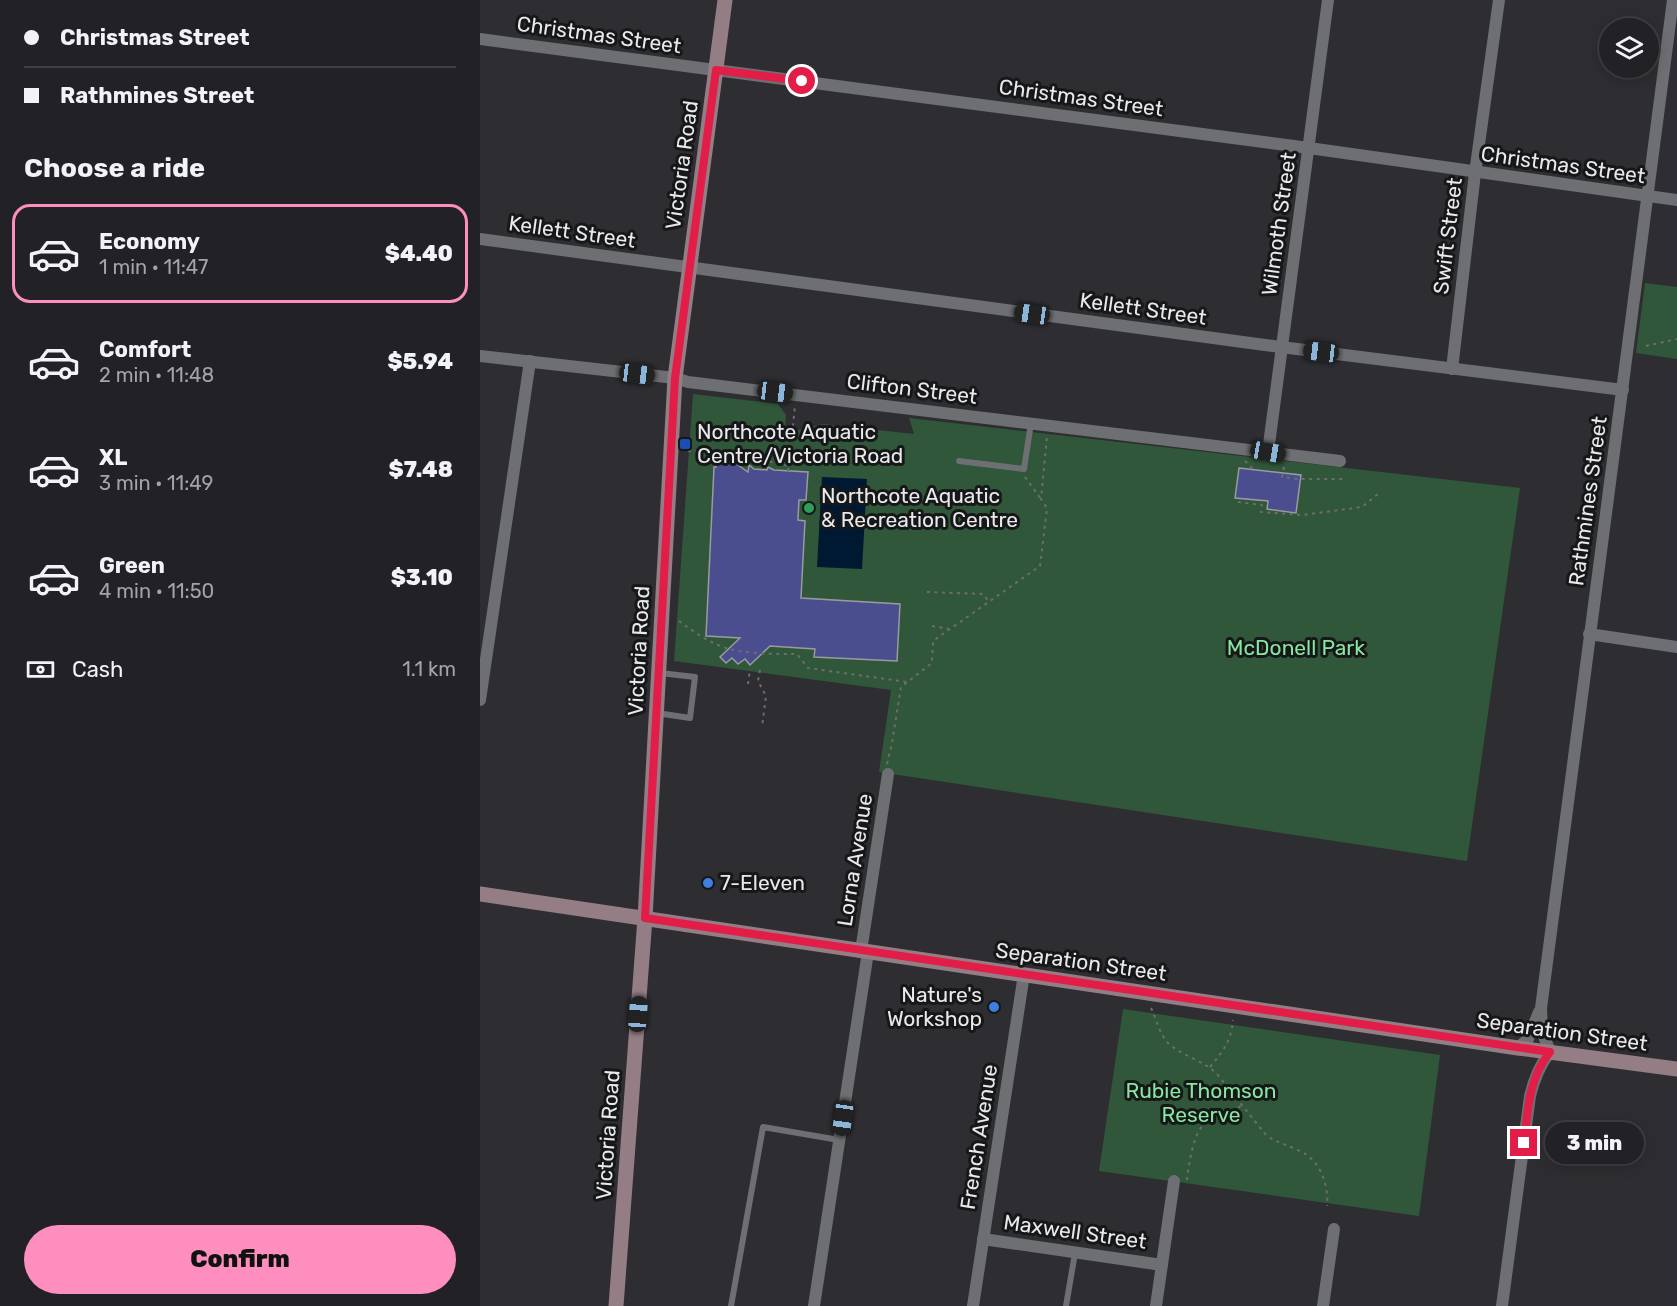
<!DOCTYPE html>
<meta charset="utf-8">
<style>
:root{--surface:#222226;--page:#2a2a2e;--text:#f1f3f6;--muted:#a2a4a7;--line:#3f3f43;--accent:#fd8ebe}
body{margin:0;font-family:Rubik,sans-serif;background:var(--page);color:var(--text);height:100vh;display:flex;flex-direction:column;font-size:22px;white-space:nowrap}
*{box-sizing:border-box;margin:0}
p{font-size:20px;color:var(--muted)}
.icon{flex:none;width:33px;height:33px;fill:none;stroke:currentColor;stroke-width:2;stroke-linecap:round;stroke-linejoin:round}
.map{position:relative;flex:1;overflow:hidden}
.details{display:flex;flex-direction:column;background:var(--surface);width:480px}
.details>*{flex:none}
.guide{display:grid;align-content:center;height:132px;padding:0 24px;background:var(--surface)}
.tools{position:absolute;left:1119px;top:18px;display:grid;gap:12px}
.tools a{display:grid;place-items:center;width:60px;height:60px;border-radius:50%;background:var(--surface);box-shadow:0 3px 15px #0003,0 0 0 2px var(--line);font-size:30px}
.end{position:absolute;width:27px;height:27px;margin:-14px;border:8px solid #e11d48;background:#fff;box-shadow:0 0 0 3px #fff}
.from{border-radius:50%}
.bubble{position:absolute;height:42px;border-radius:21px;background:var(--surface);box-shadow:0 3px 15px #0003,0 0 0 2px var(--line);font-size:20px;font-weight:800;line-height:42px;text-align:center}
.car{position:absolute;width:18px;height:36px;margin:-18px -9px;border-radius:8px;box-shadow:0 0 4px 2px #0007;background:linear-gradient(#222 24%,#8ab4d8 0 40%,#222 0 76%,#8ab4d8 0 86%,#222 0)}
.guide b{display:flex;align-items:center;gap:21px;height:57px;font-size:22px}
.guide b+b{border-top:2px solid var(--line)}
.guide i{width:15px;height:15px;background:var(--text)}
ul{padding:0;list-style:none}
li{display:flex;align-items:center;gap:18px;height:99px;margin:0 12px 9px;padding:0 12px;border:3px solid transparent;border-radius:18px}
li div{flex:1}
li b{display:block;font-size:22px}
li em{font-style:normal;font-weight:800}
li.selected{border-color:var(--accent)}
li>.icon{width:54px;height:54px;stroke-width:1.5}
h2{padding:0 24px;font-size:27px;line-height:72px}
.pay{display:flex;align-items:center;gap:15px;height:66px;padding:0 24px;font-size:22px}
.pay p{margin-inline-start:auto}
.primary-button{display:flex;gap:12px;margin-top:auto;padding:12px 24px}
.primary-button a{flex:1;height:69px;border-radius:36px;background:var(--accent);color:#111;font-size:24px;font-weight:800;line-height:69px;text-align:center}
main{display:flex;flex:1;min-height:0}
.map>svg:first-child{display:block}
</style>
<main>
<section class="details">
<div class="guide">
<b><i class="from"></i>Christmas Street</b>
<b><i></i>Rathmines Street</b>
</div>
<h2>Choose a ride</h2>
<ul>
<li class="selected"><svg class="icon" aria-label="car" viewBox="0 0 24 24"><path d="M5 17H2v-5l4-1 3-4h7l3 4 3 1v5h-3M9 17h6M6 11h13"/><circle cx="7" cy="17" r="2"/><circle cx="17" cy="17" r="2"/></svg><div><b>Economy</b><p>1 min · 11:47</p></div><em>$4.40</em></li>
<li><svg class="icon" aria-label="car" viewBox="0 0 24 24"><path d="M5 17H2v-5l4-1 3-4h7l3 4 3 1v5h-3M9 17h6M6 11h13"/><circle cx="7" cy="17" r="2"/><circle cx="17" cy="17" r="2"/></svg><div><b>Comfort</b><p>2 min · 11:48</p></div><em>$5.94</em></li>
<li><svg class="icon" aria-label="car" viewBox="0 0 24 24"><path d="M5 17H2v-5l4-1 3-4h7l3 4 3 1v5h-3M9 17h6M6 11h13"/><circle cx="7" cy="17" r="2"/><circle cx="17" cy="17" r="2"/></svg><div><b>XL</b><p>3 min · 11:49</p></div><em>$7.48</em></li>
<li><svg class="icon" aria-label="car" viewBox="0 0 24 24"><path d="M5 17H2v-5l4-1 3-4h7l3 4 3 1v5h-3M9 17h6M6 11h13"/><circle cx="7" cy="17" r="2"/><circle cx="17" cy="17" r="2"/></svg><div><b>Green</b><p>4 min · 11:50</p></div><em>$3.10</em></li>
</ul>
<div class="pay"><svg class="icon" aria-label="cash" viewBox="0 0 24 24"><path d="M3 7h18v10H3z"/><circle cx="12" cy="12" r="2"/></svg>Cash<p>1.1 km</p></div>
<div class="primary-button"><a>Confirm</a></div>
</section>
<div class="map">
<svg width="1197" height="1306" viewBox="0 0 1197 1306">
<rect width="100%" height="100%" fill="#2e2e32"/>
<g fill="#305739">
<polygon points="1165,283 1197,287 1197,359 1156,353"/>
<polygon points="213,394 298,404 306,415 305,433 343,424 434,434 429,418 1040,488 987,861 399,772 411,690 194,661"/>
<polygon points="643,1009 960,1055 939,1216 619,1171"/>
</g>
<polygon fill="#001933" points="342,477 387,479 382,569 337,567"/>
<g fill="#4a4e8f" stroke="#9a9b9f" stroke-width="1.5">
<polygon points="236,461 252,461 268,472 269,465 274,469 287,470 288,467 294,470 328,472 326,500 319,500 318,520 325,521 321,598 420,604 417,661 334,657 335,649 290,646 270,665 265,659 258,664 252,658 246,663 240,657 260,638 226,636 234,467 236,467"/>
<polygon points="759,468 821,475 816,513 787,509 788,501 755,498"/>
</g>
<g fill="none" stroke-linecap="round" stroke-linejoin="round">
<g stroke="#6d6d70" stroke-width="2" stroke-dasharray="3 4.5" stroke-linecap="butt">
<polyline points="1166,346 1197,339"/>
<polyline points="208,451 247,452 309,466"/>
<polyline points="765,461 772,468 772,471"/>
<polyline points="804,467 802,477 818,479 863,479"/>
<polyline points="308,471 315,406"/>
<polyline points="545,477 561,499"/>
<polyline points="758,502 782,505 781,512 822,515 882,507 898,494"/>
<polyline points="447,592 503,594 509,602"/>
<path d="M199,621C214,632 231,644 249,649C271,654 295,654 317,654L328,668L427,682"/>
<polyline points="452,626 469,629"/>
<polyline points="280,670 278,681 286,696 282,727"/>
<polyline points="268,684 270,669"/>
<polyline points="407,764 412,743 421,687 452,663 453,641 560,566 567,508 561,499 567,436"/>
<path d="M671,1008C677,1020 679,1033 688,1043C702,1056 723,1060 737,1074L786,1135C797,1143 808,1145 820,1151C840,1160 849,1185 847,1206"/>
<path d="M730,1067C744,1050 751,1041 753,1020"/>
<path d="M707,1180C709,1164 713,1132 726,1122C736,1114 750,1112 761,1106"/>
</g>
<g stroke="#6e6f72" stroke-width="6">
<polyline points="479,461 544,469 551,423"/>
<polyline points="177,713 210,718 215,677 180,673"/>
<polyline points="251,1306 283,1127 359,1140"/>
<polyline points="586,1306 595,1253"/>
</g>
<g stroke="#6e6f72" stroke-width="12">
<polyline points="0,39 829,148 1197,200"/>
<polyline points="0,239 785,345 1143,390"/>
<polyline points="0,356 195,378 208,382 860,461"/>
<polyline points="972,369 995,173 1019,0"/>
<polyline points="788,452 848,0"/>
<polyline points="1109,634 1197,647"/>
<polyline points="0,700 50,361"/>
<polyline points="381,951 408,774"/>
<polyline points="1038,1048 1048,1039 1059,1012"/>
<polyline points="503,1239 682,1265"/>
<polyline points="334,1306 388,952"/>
<polyline points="493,1306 544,974"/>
<polyline points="676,1306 694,1181"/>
<polyline points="843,1306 854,1229"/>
<path d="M1022,1306L1050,1096C1054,1079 1059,1066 1070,1052L1062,1031L1061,1008C1104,672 1151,336 1193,0"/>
</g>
<g stroke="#957d86" stroke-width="15">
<polyline points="0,894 1038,1048 1197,1069"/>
<polyline points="136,1306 165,918 195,378 245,0"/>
</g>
</g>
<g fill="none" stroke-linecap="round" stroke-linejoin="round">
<path stroke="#e11d48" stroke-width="8" d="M322,81L236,70L195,378L165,918L1070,1052C1048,1079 1048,1110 1044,1143"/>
</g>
<rect fill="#1a4fb4" stroke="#161718" stroke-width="2" x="199" y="438" width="12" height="12" rx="3"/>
<circle fill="#2e9e5b" stroke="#161718" stroke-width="2" cx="329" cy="508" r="6"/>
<g fill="#3f7fe0" stroke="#161718" stroke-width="2">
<circle cx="228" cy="883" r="6"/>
<circle cx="514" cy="1007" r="6"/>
</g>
<g text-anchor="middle" stroke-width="6" stroke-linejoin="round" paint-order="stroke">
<g font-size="21" fill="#e9e9ec" stroke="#161718">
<text transform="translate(119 35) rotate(8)" y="7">Christmas Street</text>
<text transform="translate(601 98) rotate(8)" y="7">Christmas Street</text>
<text transform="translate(202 165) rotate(-82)" y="7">Victoria Road</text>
<text transform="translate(1083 165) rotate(8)" y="7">Christmas Street</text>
<text transform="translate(799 224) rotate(-82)" y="7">Wilmoth Street</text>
<text transform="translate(92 232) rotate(8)" y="7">Kellett Street</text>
<text transform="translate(968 236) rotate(-83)" y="7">Swift Street</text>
<text transform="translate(663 309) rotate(8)" y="7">Kellett Street</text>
<text transform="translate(432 389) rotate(7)" y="7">Clifton Street</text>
<text transform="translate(1108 501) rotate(-82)" y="7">Rathmines Street</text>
<text transform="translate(159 651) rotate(-87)" y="7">Victoria Road</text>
<text transform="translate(375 860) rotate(-81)" y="7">Lorna Avenue</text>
<text transform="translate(601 962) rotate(8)" y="7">Separation Street</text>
<text transform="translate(1082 1032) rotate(8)" y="7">Separation Street</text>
<text transform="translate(128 1135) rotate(-86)" y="7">Victoria Road</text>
<text transform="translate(499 1137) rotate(-81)" y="7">French Avenue</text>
<text transform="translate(595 1232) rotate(8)" y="7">Maxwell Street</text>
</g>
<g font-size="21" fill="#e9e9ec" stroke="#161718" text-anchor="start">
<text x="217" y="439">Northcote Aquatic<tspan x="217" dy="24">Centre/Victoria Road</tspan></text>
<text x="341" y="503">Northcote Aquatic<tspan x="341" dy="24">&amp; Recreation Centre</tspan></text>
<text x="240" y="890">7-Eleven</text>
<text x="502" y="1002" text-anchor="end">Nature's<tspan x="502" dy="24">Workshop</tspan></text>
</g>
<g font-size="21" fill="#87e69f" stroke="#161718">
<text x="816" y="655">McDonell Park</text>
<text x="721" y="1098">Rubie Thomson<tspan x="721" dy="24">Reserve</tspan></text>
</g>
</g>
</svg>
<div class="tools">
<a><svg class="icon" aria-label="layers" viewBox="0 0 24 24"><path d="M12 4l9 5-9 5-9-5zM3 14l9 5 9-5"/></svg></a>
</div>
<i class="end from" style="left:322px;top:81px"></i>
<i class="end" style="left:1044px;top:1143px"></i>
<div class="bubble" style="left:1065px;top:1122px;width:99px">3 min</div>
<i class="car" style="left:552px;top:314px;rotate:278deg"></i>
<i class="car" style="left:841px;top:352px;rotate:277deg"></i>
<i class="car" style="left:157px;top:374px;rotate:97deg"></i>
<i class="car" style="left:295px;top:392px;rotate:97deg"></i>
<i class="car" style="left:788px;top:452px;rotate:100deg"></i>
<i class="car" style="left:158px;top:1014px;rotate:4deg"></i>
<i class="car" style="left:363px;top:1118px;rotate:188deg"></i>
</div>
</main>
